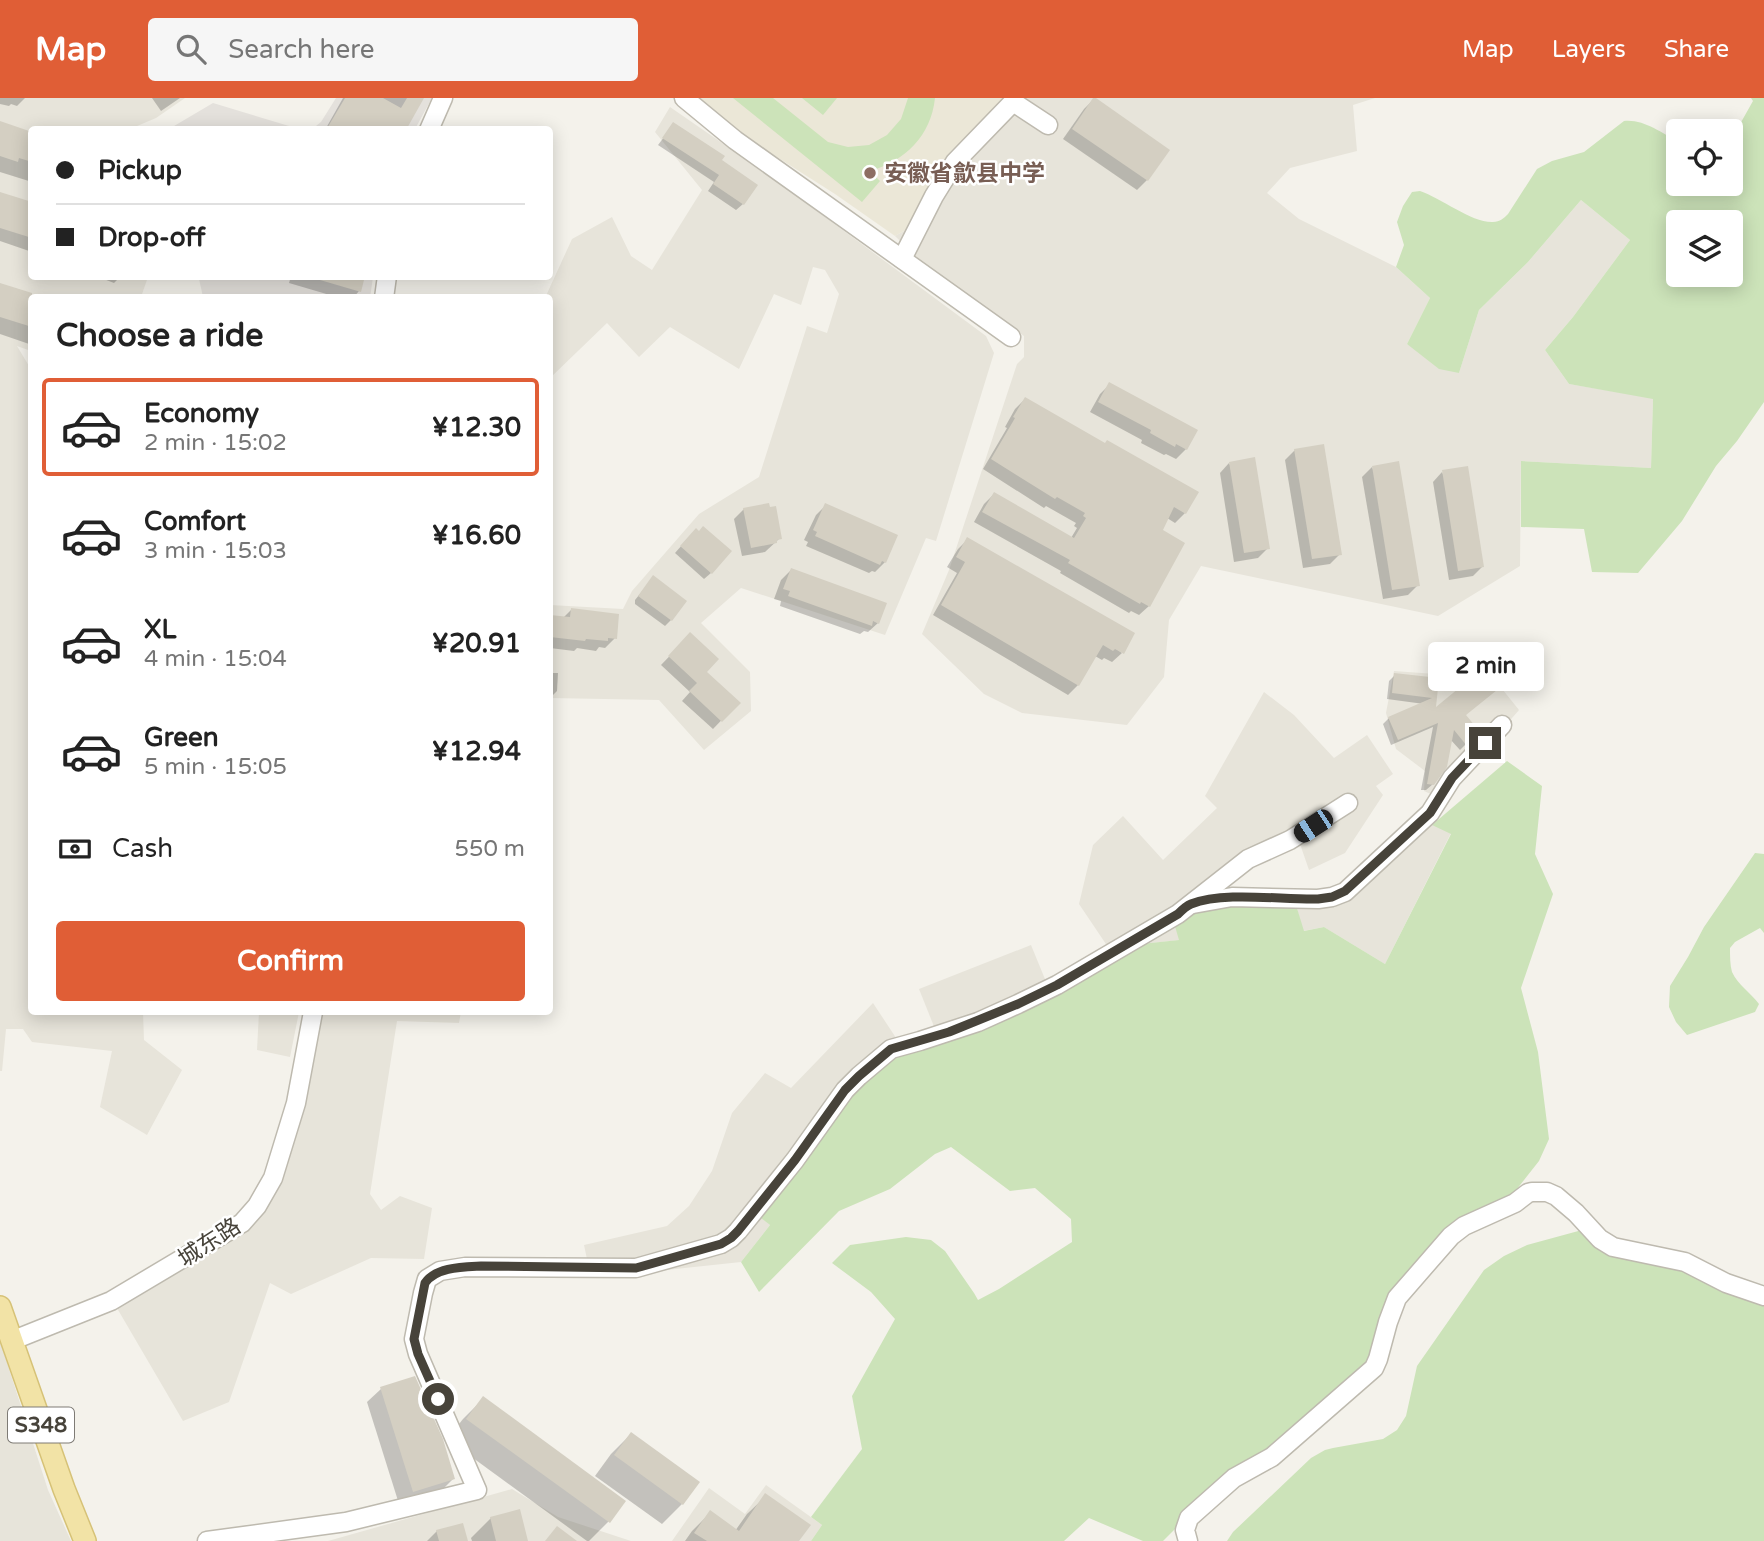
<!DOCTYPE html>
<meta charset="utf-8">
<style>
:root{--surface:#fff;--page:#f6f6f6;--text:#222;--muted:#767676;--line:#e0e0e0;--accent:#e05e36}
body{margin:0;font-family:"Varela Round","Noto Sans SC",sans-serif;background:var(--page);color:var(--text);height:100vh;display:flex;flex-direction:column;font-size:26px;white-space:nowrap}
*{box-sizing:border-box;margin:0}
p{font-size:23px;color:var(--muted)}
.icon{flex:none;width:38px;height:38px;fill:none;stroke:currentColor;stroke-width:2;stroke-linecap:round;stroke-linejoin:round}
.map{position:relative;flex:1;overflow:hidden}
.side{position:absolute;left:28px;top:196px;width:525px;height:721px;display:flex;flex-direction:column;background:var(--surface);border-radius:7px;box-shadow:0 4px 18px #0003}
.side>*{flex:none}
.guide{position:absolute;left:28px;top:28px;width:525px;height:154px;border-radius:7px;box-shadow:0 4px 18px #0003;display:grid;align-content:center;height:154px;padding:0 28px;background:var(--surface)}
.controls{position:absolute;left:1666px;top:21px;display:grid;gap:14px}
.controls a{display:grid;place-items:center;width:77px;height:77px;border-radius:7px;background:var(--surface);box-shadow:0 4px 18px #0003;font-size:35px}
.end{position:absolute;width:32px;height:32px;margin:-16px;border:9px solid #47433a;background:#fff;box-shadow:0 0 0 4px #fff}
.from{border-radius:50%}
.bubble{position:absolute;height:49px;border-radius:7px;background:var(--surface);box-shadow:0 4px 18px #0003;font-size:23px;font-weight:700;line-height:49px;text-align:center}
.car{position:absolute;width:21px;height:42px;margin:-21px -10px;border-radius:9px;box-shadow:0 0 5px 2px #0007;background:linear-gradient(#222 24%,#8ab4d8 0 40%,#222 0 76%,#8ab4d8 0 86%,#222 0)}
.guide b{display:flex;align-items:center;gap:24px;height:66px;font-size:26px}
.guide b+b{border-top:2px solid var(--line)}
.guide i{width:18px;height:18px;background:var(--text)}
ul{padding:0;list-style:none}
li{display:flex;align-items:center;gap:21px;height:98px;margin:0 14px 10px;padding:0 14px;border:4px solid transparent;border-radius:7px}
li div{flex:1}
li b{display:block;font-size:26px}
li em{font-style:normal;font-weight:700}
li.selected{border-color:var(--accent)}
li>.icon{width:63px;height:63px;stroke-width:1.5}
h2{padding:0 28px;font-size:32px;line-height:84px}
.pay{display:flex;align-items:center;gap:18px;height:77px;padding:0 28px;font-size:26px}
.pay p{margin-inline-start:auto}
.cta{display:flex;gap:14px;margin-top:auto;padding:14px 28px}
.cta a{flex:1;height:80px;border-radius:7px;background:var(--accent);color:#fff;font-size:28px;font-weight:700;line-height:80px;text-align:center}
header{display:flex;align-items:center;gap:42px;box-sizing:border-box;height:98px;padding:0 35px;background:var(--accent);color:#fff}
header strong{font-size:33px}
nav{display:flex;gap:38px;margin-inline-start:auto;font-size:24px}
.search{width:490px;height:63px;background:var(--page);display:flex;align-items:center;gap:18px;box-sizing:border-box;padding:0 24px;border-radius:7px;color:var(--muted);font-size:26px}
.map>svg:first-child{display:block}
</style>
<header>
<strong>Map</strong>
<div class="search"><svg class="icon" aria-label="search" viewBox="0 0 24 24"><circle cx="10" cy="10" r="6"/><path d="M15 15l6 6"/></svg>Search here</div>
<nav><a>Map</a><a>Layers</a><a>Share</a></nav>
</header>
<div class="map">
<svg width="1764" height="1443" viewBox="0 0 1764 1443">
<rect width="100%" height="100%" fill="#f4f2eb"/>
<g fill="#e7e4da">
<polygon points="0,0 185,0 156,20 130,31 32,32 32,178 148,179 141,199 32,200 31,253 17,248 32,273 32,914 143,914 144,942 182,972 147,1037 100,1009 112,953 32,944 23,931 6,931 2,973 0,973"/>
<polygon points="1008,0 1375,0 1353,7 1357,53 1290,70 1267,95 1299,121 1396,169 1430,200 1407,246 1459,275 1479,212 1528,164 1581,102 1630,142 1573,219 1545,252 1569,286 1653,300 1651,370 1521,363 1520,468 1438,518 1201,468 1169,522 1164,579 1127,627 1022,615 984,596 922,536 949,472 1017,266 1024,259 1024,238 928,170 895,138 911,129 951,53"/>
<polygon points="670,9 767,76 986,238 994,255 936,443 926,440 885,537 741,490 701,525 750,574 751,613 704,652 659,602 550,600 550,507 623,511 632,493 699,416 759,379 807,228 827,235 839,196 825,172 813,169 801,207 774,196 739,271 670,229 639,259 607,225 550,280 550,200 545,200 572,141 612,119 631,158 652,172 702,92 655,34"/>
<polygon points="1482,566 1519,612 1450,691 1444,702 1424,693 1425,673 1396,651 1386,615 1394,573 1449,577"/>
<polygon points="1264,594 1294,617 1334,660 1367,637 1393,676 1376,688 1383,697 1345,755 1309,772 1300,746 1259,764 1174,824 1180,842 1142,846 1114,858 1079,806 1093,747 1123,718 1163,762 1217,710 1205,698"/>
<polygon points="1425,723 1451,735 1385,866 1324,829 1303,833 1296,807 1338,801"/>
<polygon points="1031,847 1047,886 935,931 919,891"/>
<polygon points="873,905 904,952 845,1001 761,1119 770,1127 741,1164 591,1180 584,1147 667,1128 689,1108 712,1073 732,1015 765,975 791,990"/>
<polygon points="259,914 299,914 290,959 257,952"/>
<polygon points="318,914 461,914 459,925 397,923 370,1096 381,1112 400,1098 432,1110 424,1161 371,1160 291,1196 270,1185 229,1304 183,1323 114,1205 249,1127"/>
<polygon points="0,1243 48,1392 71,1443 0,1443"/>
<polygon points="766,1387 822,1427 811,1443 672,1443 709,1390 745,1416"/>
<polygon points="512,1391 558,1419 631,1443 328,1443"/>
</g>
<g fill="#e4e1dc">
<polygon points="336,0 432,0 415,31 311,32 321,24"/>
<polygon points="213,5 299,31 169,31"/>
<polygon points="205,178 373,179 370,200 203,199 199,181"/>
</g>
<polygon fill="#ebe7d7" points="696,0 1008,0 951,53 911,129 895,138 835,96 719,22"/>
<g fill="#cce3b9" fill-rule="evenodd">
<path d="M733,0H773L828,44L848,49L869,47L887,37L901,21L908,0H935C931,38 905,63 870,73L880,83L862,104Z"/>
<polygon points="802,0 837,0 823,17"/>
<path d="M1751,0H1764V304L1737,343L1716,368L1682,423L1638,475L1592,474L1584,431L1521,429V363L1651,370L1653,301L1569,286L1545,252L1573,219L1630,142L1581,102L1528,164L1479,212L1459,275L1439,271L1407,246L1430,200L1396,169L1404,147L1397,124L1403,108L1412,94L1420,93C1441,100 1472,125 1493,124C1500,124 1504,120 1508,116L1537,71L1552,63L1584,54L1624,23C1644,21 1661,35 1678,43V86H1731V42L1753,3ZM1731,124V177H1678V124Z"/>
<polygon points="1507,663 1542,688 1535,756 1553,796 1521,890 1538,954 1549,1041 1539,1063 1509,1101 1394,1192 1380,1218 1373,1254 1368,1265 1272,1354 1229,1377 1163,1443 1143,1443 1089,1420 1064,1443 811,1443 822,1427 811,1419 862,1351 852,1298 895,1221 871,1194 832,1165 850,1147 906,1139 931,1142 945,1153 974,1195 978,1202 999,1191 1072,1144 1071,1121 1035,1090 1010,1093 951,1049 935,1056 890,1091 839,1113 759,1194 741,1164 770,1127 761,1120 845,1001 904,952 1141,846 1179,842 1174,825 1197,808 1296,807 1304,833 1324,829 1385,866 1451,736 1432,727"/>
<path d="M1755,755L1764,756V835L1760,830L1735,844L1730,850C1730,858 1730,867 1732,874C1738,887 1751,895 1759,906L1755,914L1687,937L1676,924L1669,909L1670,888L1688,859L1704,829Z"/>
<polygon points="1582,1132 1764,1203 1764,1443 1227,1443 1233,1434 1311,1360 1325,1352 1333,1350 1383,1341 1397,1332 1406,1318 1417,1268 1484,1172 1504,1158 1527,1147"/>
</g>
<g fill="#0003">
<polygon points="0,0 25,0 17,8 11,6 9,8 0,6"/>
<polygon points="152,0 180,0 161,13"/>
<polygon points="343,0 422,0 404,32 325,32"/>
<polygon points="1094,1 1167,52 1147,82 1137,92 1063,41 1084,11"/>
<polygon points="0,25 32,36 32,84 0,74"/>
<polygon points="674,26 720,63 743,106 736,112 708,93 714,84 658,47"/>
<polygon points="0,96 32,106 32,154 0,143"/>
<polygon points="96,178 125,178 121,182 118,181 114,185"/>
<polygon points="291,178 363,178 359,193 353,200 340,200 289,185"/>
<polygon points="0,187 38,200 32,200 32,247 0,236"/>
<polygon points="1110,286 1186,351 1176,361 1166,356 1164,357 1141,345 1142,342 1090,314 1100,296"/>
<polygon points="1025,301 1185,415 1175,425 1167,420 1161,433 1149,508 1139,517 1131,513 1129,515 1060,475 1061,473 974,424 984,406 994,396 1071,440 1077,430 1074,428 1076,425 1046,408 1044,410 983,371 1007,330 1005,329 1015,311"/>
<polygon points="1295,352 1340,456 1330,466 1303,470 1285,362"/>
<polygon points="1229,365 1268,450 1258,460 1234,464 1220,375"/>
<polygon points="1372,369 1418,487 1408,497 1383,501 1362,379"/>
<polygon points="1442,374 1483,468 1473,478 1449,482 1433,384"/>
<polygon points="826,407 885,464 875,474 872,473 869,475 806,448 808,444 804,442 816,417"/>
<polygon points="744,411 780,440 765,454 742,458 734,421"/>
<polygon points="690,438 711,475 704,481 675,455"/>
<polygon points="968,441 1122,555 1112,564 1104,560 1102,562 1095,558 1078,587 1068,597 933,517 957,475 947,469 958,451"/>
<polygon points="791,472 878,525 868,534 864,533 860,536 780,508 781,503 774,501 781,482"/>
<polygon points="653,480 671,522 665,528 635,506 635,502"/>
<polygon points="571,512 615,540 605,550 599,549 596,553 577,550 574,553 550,550 550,518 563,520"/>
<polygon points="690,537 705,574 738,605 713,631 682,603 690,594 661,567"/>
<polygon points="550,575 558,575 557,593 550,600"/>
<polygon points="1395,577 1437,582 1433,613 1478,634 1460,652 1450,641 1433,686 1426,692 1421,692 1433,629 1391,647 1383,626 1389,620 1424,606 1387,601 1389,583"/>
<polygon points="381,1291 453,1381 440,1394 399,1406 367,1304"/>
<polygon points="483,1301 623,1403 608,1424 589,1443 587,1443 447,1341 463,1321"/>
<polygon points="631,1336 682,1406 662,1426 595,1378 611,1356"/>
<polygon points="766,1398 797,1443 685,1443 692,1433 710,1415 735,1433 747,1416"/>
<polygon points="491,1420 526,1443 472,1443 471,1440"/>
<polygon points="437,1433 466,1443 427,1443"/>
</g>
<g fill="#d4cfc2">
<polygon points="345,0 383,0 401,10 407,0 424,0 406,32 326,32"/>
<polygon points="1093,0 1096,0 1170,52 1148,83 1072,31"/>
<polygon points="0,23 32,34 32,64 19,60 18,64 0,58"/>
<polygon points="673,24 725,58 722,62 758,87 744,107 713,86 719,77 662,40"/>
<polygon points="0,94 32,104 32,140 0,130"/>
<polygon points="321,178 365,178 361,194 320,182"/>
<polygon points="0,185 32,195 32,229 0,219"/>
<polygon points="1109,284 1198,332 1187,352 1176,346 1175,349 1150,335 1151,332 1098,304"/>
<polygon points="1025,299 1105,345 1107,342 1199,394 1186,416 1174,409 1163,432 1185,445 1150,509 1141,504 1140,506 1068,465 1070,462 982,414 994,394 1074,440 1086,420 1083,418 1085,415 1057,399 1055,401 991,361 1015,320 1013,319"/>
<polygon points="1324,346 1342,457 1312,461 1294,351"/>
<polygon points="1255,359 1270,451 1244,455 1229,364"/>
<polygon points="1399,363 1420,488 1392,492 1372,368"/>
<polygon points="1468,368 1484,469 1458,473 1442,372"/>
<polygon points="769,405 770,409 776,408 782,441 777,442 777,445 751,450 743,410"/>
<polygon points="825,405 898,437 886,465 882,463 880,467 815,438 817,434 813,432"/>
<polygon points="703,428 732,453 712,476 680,448 696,430 699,433"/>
<polygon points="967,439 1135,535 1124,556 1115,551 1113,553 1103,547 1079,588 941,507 965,464 956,459"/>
<polygon points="791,470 887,505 879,526 873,523 872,528 788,498 790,493 783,491"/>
<polygon points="653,477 687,503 672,523 638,498"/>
<polygon points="571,510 619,516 617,541 608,540 608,543 586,541 585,543 550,539 550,517 570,519"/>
<polygon points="690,534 719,561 707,574 741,605 722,624 689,593 697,585 668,558"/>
<polygon points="1481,572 1497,592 1466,617 1480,634 1467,648 1454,632 1447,669 1434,687 1427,686 1438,625 1398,642 1388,619 1432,600 1392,595 1394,575 1439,580 1436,609"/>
<polygon points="415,1278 443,1341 455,1381 413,1394 380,1289"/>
<polygon points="483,1298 626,1403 610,1425 466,1321"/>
<polygon points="631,1334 700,1384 683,1407 614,1357"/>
<polygon points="765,1395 811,1427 799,1443 707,1443 694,1435 710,1412 739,1433"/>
<polygon points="520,1411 528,1443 496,1443 490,1419"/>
<polygon points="463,1425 468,1443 439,1443 436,1432"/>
<polygon points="557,1428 577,1443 545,1443"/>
</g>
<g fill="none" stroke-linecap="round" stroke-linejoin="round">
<defs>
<g id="minor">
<polyline points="684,0 735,42 1011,239"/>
<polyline points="429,32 443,0"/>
<polyline points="902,161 934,98 955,64 1013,4 1048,27"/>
<polyline points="384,200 387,178"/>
<polyline points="1193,806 1232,799 1318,801 1332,799 1345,794 1430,715 1452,680 1502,627"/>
<polyline points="11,1243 111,1203 242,1125 257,1108 273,1080 296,1005 313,914"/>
<polyline points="207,1443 346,1424 477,1392 418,1256 414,1241 423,1195 427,1181 440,1173 465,1169 636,1170 721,1146 731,1140 738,1133 795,1062 845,992 859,978 891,951 920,943 978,924 1018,906 1057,887 1178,816 1248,761 1290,742 1348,705"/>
<polyline points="1188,1443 1185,1432 1189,1420 1234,1380 1272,1359 1374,1270 1378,1261 1388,1224 1397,1200 1451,1138 1464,1128 1515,1105 1528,1095 1532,1094 1547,1094 1556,1098 1576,1115 1600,1141 1613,1149 1685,1164 1726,1185 1764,1198"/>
</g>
<polyline id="major" points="0,1209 64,1391 85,1443"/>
</defs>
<use href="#minor" stroke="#bebaaf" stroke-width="21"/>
<use href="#major" stroke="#d6c277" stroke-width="24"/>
<use href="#minor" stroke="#fff" stroke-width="18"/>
<use href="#major" stroke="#f2e3a6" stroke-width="21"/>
</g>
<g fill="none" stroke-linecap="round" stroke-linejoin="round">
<path stroke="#47433a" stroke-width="9" d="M438,1301L418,1256L414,1241L425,1185C436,1169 463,1169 481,1168L636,1170L721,1146L731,1140L738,1133L795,1062L845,992L859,978L891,951L949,934L1018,906L1057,887L1178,816C1182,812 1186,808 1191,806C1225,793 1281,802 1318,801L1332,799L1345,793L1430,715L1452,680L1485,645"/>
</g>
<circle fill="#8d6e63" stroke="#fff" stroke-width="2.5" cx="870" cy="75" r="7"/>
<g text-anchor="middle" stroke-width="5" stroke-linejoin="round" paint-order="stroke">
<rect fill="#fff" stroke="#7e7b75" stroke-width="2" x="8" y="1309.5" width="66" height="35" rx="5"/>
<g font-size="21" font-weight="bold" fill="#47433a">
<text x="41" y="1334">S348</text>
</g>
<g font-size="23" font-weight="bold" fill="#785e54" stroke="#fff" text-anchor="start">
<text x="884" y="83">安徽省歙县中学</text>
</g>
<g font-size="23" fill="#47433a" stroke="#fff">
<text transform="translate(209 1144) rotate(-33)" y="8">城东路</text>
</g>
</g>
</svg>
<div class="controls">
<a><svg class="icon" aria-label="locate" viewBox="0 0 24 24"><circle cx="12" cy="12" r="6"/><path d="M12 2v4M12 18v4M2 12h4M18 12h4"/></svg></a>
<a><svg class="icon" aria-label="layers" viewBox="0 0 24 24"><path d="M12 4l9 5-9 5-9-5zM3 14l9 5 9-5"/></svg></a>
</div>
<i class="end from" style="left:438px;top:1301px"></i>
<i class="end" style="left:1485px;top:645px"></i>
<div class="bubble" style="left:1428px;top:544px;width:116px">2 min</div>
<i class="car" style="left:1313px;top:728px;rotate:237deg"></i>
<div class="guide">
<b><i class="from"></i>Pickup</b>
<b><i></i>Drop-off</b>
</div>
<section class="side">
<h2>Choose a ride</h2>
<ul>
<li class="selected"><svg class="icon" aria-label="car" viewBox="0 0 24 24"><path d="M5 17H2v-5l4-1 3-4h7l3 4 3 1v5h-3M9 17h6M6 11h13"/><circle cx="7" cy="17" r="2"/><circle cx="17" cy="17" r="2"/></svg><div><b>Economy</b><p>2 min · 15:02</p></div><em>¥12.30</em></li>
<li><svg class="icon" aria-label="car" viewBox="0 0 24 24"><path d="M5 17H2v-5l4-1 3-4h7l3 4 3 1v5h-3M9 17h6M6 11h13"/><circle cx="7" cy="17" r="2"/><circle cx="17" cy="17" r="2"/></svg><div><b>Comfort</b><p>3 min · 15:03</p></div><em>¥16.60</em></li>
<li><svg class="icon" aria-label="car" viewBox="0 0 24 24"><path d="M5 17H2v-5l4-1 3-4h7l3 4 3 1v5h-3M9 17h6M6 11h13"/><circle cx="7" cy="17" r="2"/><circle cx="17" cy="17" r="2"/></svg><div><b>XL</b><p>4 min · 15:04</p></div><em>¥20.91</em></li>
<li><svg class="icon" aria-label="car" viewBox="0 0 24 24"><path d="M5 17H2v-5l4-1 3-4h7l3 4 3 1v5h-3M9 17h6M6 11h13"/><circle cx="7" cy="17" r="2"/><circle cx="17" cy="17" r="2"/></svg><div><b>Green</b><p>5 min · 15:05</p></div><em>¥12.94</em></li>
</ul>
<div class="pay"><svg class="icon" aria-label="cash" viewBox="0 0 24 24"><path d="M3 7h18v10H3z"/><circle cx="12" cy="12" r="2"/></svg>Cash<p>550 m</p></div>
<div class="cta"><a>Confirm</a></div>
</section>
</div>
